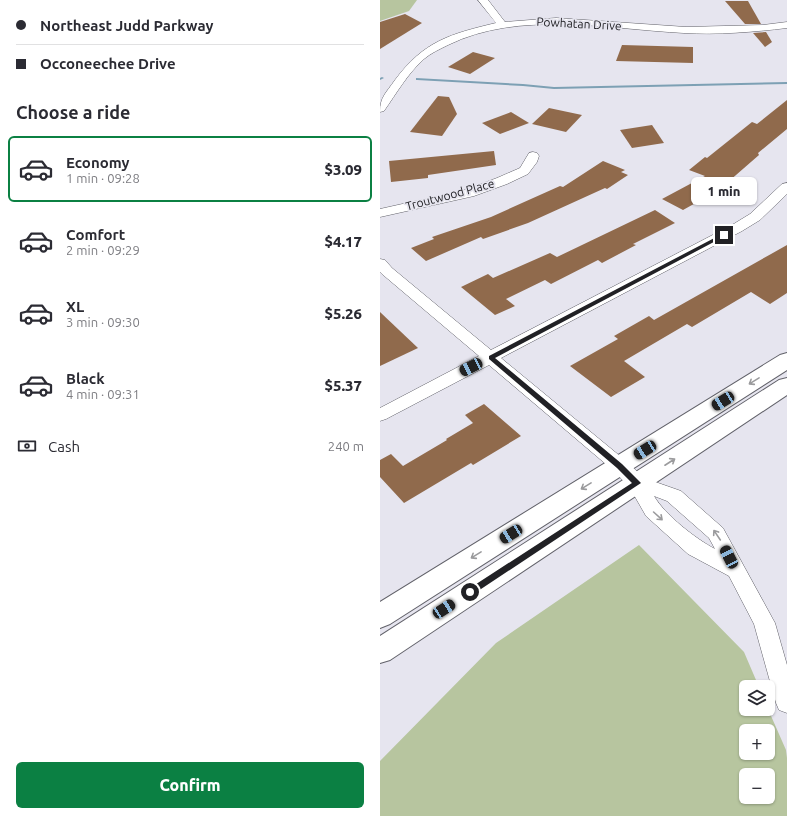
<!DOCTYPE html>
<meta charset="utf-8">
<style>
:root{--surface:#fff;--page:#f7f7f7;--text:#2b2b33;--muted:#7c7c81;--line:#e1e1e2;--accent:#0b8043}
body{margin:0;font-family:Ubuntu,sans-serif;background:var(--page);color:var(--text);height:100vh;display:flex;flex-direction:column;font-size:15px;white-space:nowrap}
*{box-sizing:border-box;margin:0}
p{font-size:13px;color:var(--muted)}
.icon{flex:none;width:22px;height:22px;fill:none;stroke:currentColor;stroke-width:2;stroke-linecap:round;stroke-linejoin:round}
.map{position:relative;flex:1;overflow:hidden}
.side{display:flex;flex-direction:column;background:var(--surface);width:380px}
.side>*{flex:none}
.hud{display:grid;align-content:center;height:88px;padding:0 16px;background:var(--surface)}
.tools{position:absolute;left:359px;top:680px;display:grid;gap:8px}
.tools a{display:grid;place-items:center;width:36px;height:36px;border-radius:6px;background:var(--surface);box-shadow:0 1px 3px #0004;font-size:20px}
.end{position:absolute;width:18px;height:18px;margin:-9px;border:5px solid #212125;background:#fff;box-shadow:0 0 0 2px #fff}
.from{border-radius:50%}
.bubble{position:absolute;height:28px;border-radius:6px;background:var(--surface);box-shadow:0 1px 3px #0004;font-size:13px;font-weight:800;line-height:28px;text-align:center}
.car{position:absolute;width:12px;height:24px;margin:-12px -6px;border-radius:5px;box-shadow:0 0 3px 1px #0007;background:linear-gradient(#222 24%,#8ab4d8 0 40%,#222 0 76%,#8ab4d8 0 86%,#222 0)}
.hud b{display:flex;align-items:center;gap:14px;height:38px;font-size:15px}
.hud b+b{border-top:1px solid var(--line)}
.hud i{width:10px;height:10px;background:var(--text)}
ul{padding:0;list-style:none}
li{display:flex;align-items:center;gap:12px;height:66px;margin:0 8px 6px;padding:0 8px;border:2px solid transparent;border-radius:6px}
li div{flex:1}
li b{display:block;font-size:15px}
li em{font-style:normal;font-weight:800}
li.active{border-color:var(--accent)}
li>.icon{width:36px;height:36px;stroke-width:1.5}
h2{padding:0 16px;font-size:18px;line-height:48px}
.pay{display:flex;align-items:center;gap:10px;height:44px;padding:0 16px;font-size:15px}
.pay p{margin-inline-start:auto}
.button{display:flex;gap:8px;margin-top:auto;padding:8px 16px}
.button a{flex:1;height:46px;border-radius:6px;background:var(--accent);color:#fff;font-size:16px;font-weight:800;line-height:46px;text-align:center}
main{display:flex;flex:1;min-height:0}
.map>svg:first-child{display:block}
</style>
<main>
<section class="side">
<div class="hud">
<b><i class="from"></i>Northeast Judd Parkway</b>
<b><i></i>Occoneechee Drive</b>
</div>
<h2>Choose a ride</h2>
<ul>
<li class="active"><svg class="icon" aria-label="car" viewBox="0 0 24 24"><path d="M5 17H2v-5l4-1 3-4h7l3 4 3 1v5h-3M9 17h6M6 11h13"/><circle cx="7" cy="17" r="2"/><circle cx="17" cy="17" r="2"/></svg><div><b>Economy</b><p>1 min · 09:28</p></div><em>$3.09</em></li>
<li><svg class="icon" aria-label="car" viewBox="0 0 24 24"><path d="M5 17H2v-5l4-1 3-4h7l3 4 3 1v5h-3M9 17h6M6 11h13"/><circle cx="7" cy="17" r="2"/><circle cx="17" cy="17" r="2"/></svg><div><b>Comfort</b><p>2 min · 09:29</p></div><em>$4.17</em></li>
<li><svg class="icon" aria-label="car" viewBox="0 0 24 24"><path d="M5 17H2v-5l4-1 3-4h7l3 4 3 1v5h-3M9 17h6M6 11h13"/><circle cx="7" cy="17" r="2"/><circle cx="17" cy="17" r="2"/></svg><div><b>XL</b><p>3 min · 09:30</p></div><em>$5.26</em></li>
<li><svg class="icon" aria-label="car" viewBox="0 0 24 24"><path d="M5 17H2v-5l4-1 3-4h7l3 4 3 1v5h-3M9 17h6M6 11h13"/><circle cx="7" cy="17" r="2"/><circle cx="17" cy="17" r="2"/></svg><div><b>Black</b><p>4 min · 09:31</p></div><em>$5.37</em></li>
</ul>
<div class="pay"><svg class="icon" aria-label="cash" viewBox="0 0 24 24"><path d="M3 7h18v10H3z"/><circle cx="12" cy="12" r="2"/></svg>Cash<p>240 m</p></div>
<div class="button"><a>Confirm</a></div>
</section>
<div class="map">
<svg width="407" height="816" viewBox="0 0 407 816">
<rect width="100%" height="100%" fill="#e6e5ef"/>
<g fill="#b7c59f" fill-rule="evenodd">
<polygon points="0,0 37,0 29,11 0,21"/>
<path d="M259,545L364,652L379,687H366V709H388L406,750L407,758V816H0V761L116,643ZM366,731H388V753H366ZM366,775H388V797H366Z"/>
</g>
<g fill="none" stroke-linecap="round" stroke-linejoin="round">
<g fill="#7da0b4" fill-rule="evenodd">
<polygon points="2,77 4,78 0,80 0,78"/>
<polygon points="36,78 143,84 174,87 407,82 407,84 174,89 143,86 37,80 36,80"/>
</g>
</g>
<g fill="#906a4c">
<polygon points="345,1 368,1 381,24 365,24"/>
<polygon points="25,14 42,23 0,49 0,22"/>
<polygon points="386,32 392,42 385,47 373,33"/>
<polygon points="242,45 313,47 313,63 236,61"/>
<polygon points="93,52 115,58 90,74 68,67"/>
<polygon points="58,96 69,97 77,114 62,136 30,132"/>
<polygon points="407,100 407,129 378,153 379,155 325,202 321,200 303,210 282,199 325,176 309,170 325,157 327,158 372,122 377,124"/>
<polygon points="169,108 202,115 186,132 152,124"/>
<polygon points="131,112 149,123 120,134 102,123"/>
<polygon points="272,125 284,143 252,148 240,130"/>
<polygon points="114,151 116,165 48,175 48,178 11,182 9,161"/>
<polygon points="223,161 245,170 241,172 248,175 227,189 225,188 148,223 103,239 101,237 46,261 31,248 54,239 52,237 111,217 180,186 183,187"/>
<polygon points="275,210 295,223 253,244 256,245 222,263 218,260 171,284 165,280 126,299 135,306 115,315 81,287 108,274 113,278 170,253 177,257"/>
<polygon points="407,245 407,293 390,304 371,292 312,327 307,324 244,361 265,377 231,397 190,366 238,339 234,336 269,316 274,320"/>
<polygon points="0,312 38,348 0,366"/>
<polygon points="104,404 141,436 93,465 91,463 24,503 0,477 0,460 11,454 23,466 67,440 66,439 93,423 85,415"/>
</g>
<g fill="none" stroke-linecap="round" stroke-linejoin="round">
<defs>
<g id="minor">
<path d="M98,0H108L125,22L176,18L306,27L383,25L407,22V28C374,32 338,35 304,33C228,29 139,10 68,45C60,49 51,53 44,59C28,73 16,94 4,111L0,112C0,97 6,93 15,80C44,41 70,34 116,23Z"/>
<polygon points="153,152 157,153 159,156 157,162 148,174 127,184 94,196 0,217 0,209 85,190 117,178 140,168 149,153"/>
<path d="M407,183V194L380,220L362,231L121,358L246,461L264,478L301,491L343,528L395,623L407,665V713L399,710L396,703L374,624L349,576L308,554L266,516L250,488L234,471L109,365L6,419L0,421V408L99,356L2,274L0,272V259L5,260L12,268L111,350L352,225L370,214L402,184ZM274,496L287,501L329,538L335,549C316,539 285,515 274,496Z"/>
</g>
<g id="trunk">
<polygon points="407,353 407,370 10,624 0,628 0,602 400,355"/>
<polygon points="407,378 407,395 10,660 0,663 0,636 399,380"/>
</g>
</defs>
<use href="#minor" stroke="#616169" stroke-width="1"/>
<use href="#trunk" stroke="#616169" stroke-width="2"/>
<use href="#minor" fill="#fff" fill-rule="evenodd"/>
<use href="#trunk" fill="#fff" fill-rule="evenodd"/>
</g>
<defs><path id="oneway-shaft" d="M-6 0H5M1.5-3L5.5 0L1.5 3" fill="none" stroke-width="1.6" stroke-linecap="round" stroke-linejoin="round"/></defs>
<g stroke="#9b9b9d">
<use href="#oneway-shaft" transform="translate(374 381) rotate(148)"/>
<use href="#oneway-shaft" transform="translate(290 462) rotate(-33)"/>
<use href="#oneway-shaft" transform="translate(206 486) rotate(148)"/>
<use href="#oneway-shaft" transform="translate(278 516) rotate(42)"/>
<use href="#oneway-shaft" transform="translate(337 535) rotate(-124)"/>
<use href="#oneway-shaft" transform="translate(96 555) rotate(148)"/>
</g>
<polygon fill="#212125" points="342,234 347,235 115,358 242,464 261,483 92,595 87,595 87,590 252,483 237,468 109,359 109,356"/>
<g text-anchor="middle" stroke-width="3.5" stroke-linejoin="round" paint-order="stroke">
<g font-size="12" fill="#212125" stroke="#e6e5ef">
<text transform="translate(199 24) rotate(3)" y="4">Powhatan Drive</text>
<text transform="translate(70 195) rotate(-15)" y="4">Troutwood Place</text>
</g>
</g>
</svg>
<div class="tools">
<a><svg class="icon" aria-label="layers" viewBox="0 0 24 24"><path d="M12 4l9 5-9 5-9-5zM3 14l9 5 9-5"/></svg></a>
<a>+</a>
<a>−</a>
</div>
<i class="end from" style="left:90px;top:592px"></i>
<i class="end" style="left:344px;top:235px"></i>
<div class="bubble" style="left:311px;top:177px;width:66px">1 min</div>
<i class="car" style="left:91px;top:367px;rotate:243deg"></i>
<i class="car" style="left:343px;top:401px;rotate:238deg"></i>
<i class="car" style="left:265px;top:450px;rotate:238deg"></i>
<i class="car" style="left:131px;top:534px;rotate:238deg"></i>
<i class="car" style="left:349px;top:557px;rotate:333deg"></i>
<i class="car" style="left:64px;top:609px;rotate:57deg"></i>
</div>
</main>
